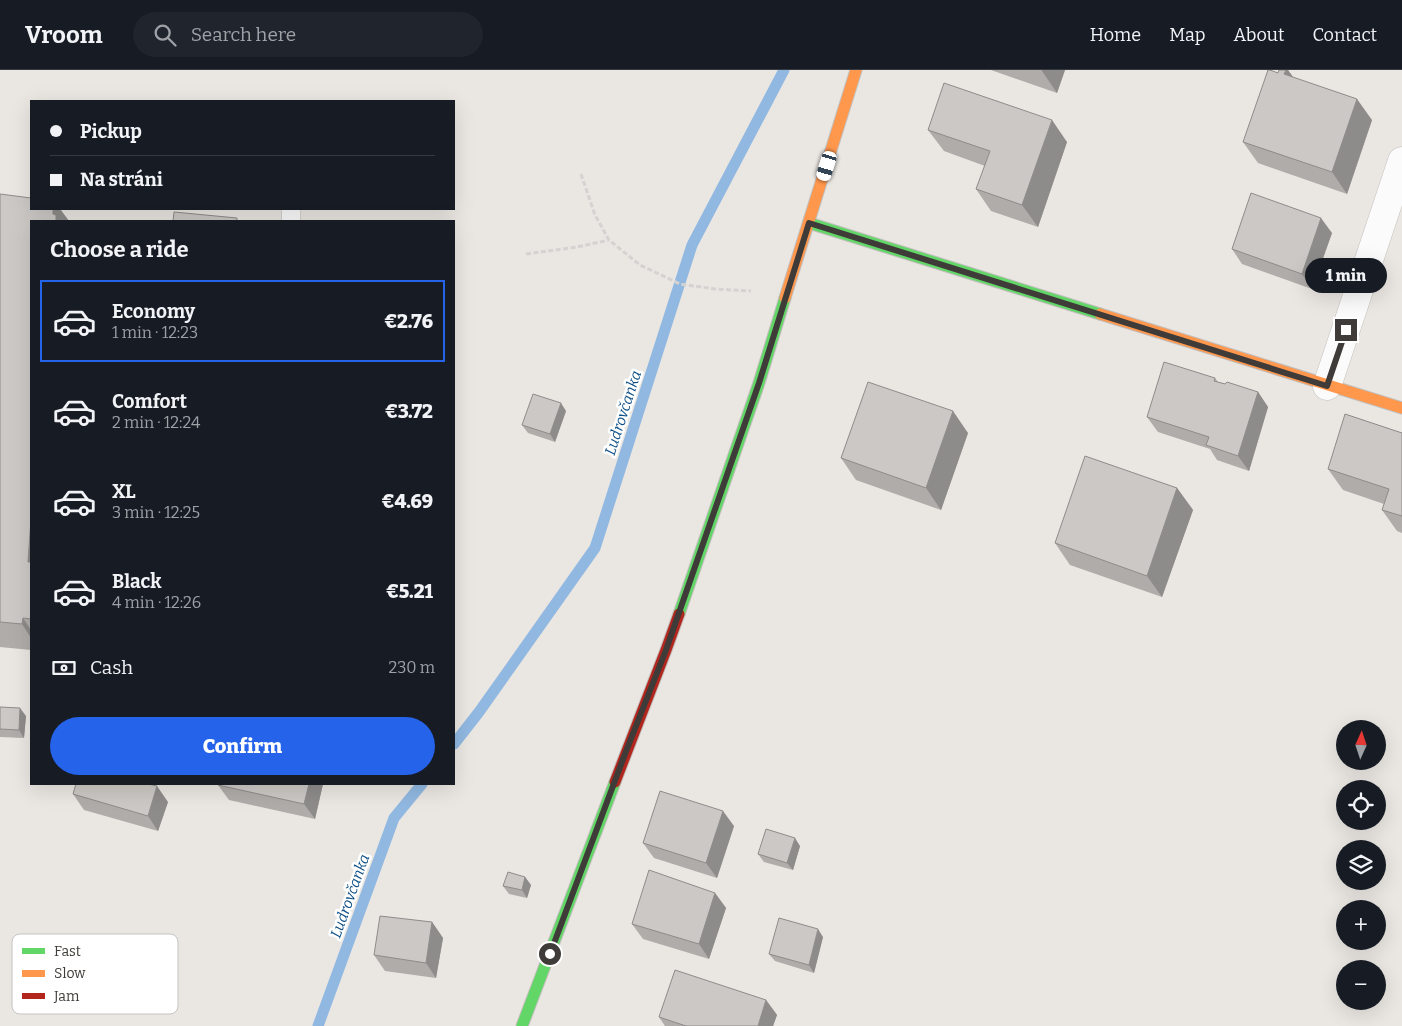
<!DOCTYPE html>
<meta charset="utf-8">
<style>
:root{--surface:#171b24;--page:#20242c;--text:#f1f3f6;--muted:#9ea1a6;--line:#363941;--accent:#2563eb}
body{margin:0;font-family:Bitter,serif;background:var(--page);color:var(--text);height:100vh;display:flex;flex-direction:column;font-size:19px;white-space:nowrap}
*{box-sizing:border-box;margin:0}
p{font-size:16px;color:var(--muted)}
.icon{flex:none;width:28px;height:28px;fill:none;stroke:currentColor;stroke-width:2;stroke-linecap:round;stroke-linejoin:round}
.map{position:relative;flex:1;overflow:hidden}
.panel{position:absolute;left:30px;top:150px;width:425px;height:565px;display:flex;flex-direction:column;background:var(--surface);border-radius:0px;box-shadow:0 5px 20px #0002}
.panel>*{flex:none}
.top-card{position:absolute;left:30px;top:30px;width:425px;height:110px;border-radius:0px;box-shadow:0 5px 20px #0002;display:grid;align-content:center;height:110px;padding:0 20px;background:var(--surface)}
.needle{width:32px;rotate:3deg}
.fabs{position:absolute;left:1336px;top:650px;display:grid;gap:10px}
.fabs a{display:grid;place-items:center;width:50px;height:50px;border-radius:50%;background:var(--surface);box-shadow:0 5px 20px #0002;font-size:25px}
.end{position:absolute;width:22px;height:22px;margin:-11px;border:6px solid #3e3b38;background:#fff;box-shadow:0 0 0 2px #fff}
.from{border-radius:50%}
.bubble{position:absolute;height:35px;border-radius:18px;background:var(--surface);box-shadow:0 5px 20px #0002;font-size:16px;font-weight:800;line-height:35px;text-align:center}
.car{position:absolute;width:15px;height:30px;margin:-15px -8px;border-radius:6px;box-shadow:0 0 4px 1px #0007;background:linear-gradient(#fff 24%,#345 0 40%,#fff 0 76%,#345 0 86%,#fff 0)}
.top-card b{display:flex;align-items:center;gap:18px;height:48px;font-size:19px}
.top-card b+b{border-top:1px solid var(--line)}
.top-card i{width:12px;height:12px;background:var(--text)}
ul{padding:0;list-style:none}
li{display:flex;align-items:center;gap:15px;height:82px;margin:0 10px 8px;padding:0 10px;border:2px solid transparent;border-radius:0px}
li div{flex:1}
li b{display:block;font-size:19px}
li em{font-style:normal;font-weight:800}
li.on{border-color:var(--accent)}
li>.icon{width:45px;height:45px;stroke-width:1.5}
h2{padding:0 20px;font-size:22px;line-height:60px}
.pay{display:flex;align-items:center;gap:12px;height:55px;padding:0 20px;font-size:19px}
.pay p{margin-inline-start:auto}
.primary-button{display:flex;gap:10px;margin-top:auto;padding:10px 20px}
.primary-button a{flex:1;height:58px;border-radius:30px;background:var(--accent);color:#fff;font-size:20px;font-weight:800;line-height:58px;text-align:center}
header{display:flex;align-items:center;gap:30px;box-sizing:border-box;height:70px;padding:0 25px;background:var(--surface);border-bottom:1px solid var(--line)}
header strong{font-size:24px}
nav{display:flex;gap:28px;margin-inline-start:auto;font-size:18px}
.search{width:350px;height:45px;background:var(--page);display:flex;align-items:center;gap:12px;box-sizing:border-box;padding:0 18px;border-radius:28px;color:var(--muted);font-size:19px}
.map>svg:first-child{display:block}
</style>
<header>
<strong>Vroom</strong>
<div class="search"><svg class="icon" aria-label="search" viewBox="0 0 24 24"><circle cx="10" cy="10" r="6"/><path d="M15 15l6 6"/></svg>Search here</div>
<nav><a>Home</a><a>Map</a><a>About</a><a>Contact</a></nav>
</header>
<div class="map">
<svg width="1402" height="956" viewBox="0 0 1402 956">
<rect width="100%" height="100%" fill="#eae6e2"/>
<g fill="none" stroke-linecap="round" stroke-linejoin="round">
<g stroke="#91b8e1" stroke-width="11">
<polyline points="454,674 479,642 595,478 692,175 784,0"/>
<polyline points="318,956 394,748 422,714"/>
</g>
<defs>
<polyline id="lane" points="291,139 291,151"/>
<polyline id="street" points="1327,316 1402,91"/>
<g id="fast">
<polyline points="809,153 1100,244"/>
<polyline points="679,544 759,313 785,228"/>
<polyline points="522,956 615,712"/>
</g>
<g id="slow">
<polyline points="785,228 856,0"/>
<polyline points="1100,244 1402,338"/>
</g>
<polyline id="jam" points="615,712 666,580 679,544"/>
</defs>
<use href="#lane" stroke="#c2bfbc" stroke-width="19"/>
<use href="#street" stroke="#c2bfbc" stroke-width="29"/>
<use href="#fast" stroke="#c2bfbc" stroke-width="13"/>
<use href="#slow" stroke="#c2bfbc" stroke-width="13"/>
<use href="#jam" stroke="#c2bfbc" stroke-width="13"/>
<g stroke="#d5d3d2" stroke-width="3" stroke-dasharray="5 2.5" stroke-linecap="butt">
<polyline points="581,104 595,145 609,170 640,195 680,214 715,219 751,221"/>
<polyline points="526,184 577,177 609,170"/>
</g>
<use href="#lane" stroke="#fcfbfb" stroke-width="18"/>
<use href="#street" stroke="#fcfbfb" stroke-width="28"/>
<use href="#fast" stroke="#63d668" stroke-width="11"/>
<use href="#slow" stroke="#ff974d" stroke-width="11"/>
<use href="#jam" stroke="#b3261e" stroke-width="11"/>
</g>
<g fill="#afaca9">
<polygon points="991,0 1065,0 1057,23"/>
<polygon points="1288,0 1293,7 1372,50 1347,124 1258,93 1243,72 1278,3"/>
<polygon points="928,60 1067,72 1038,157 991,141 976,119 985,96 944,81"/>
<polygon points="0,124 31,139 60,139 69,151 31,151 31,580 0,577"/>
<polygon points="1332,163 1312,219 1242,194 1232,179"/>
<polygon points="1215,308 1218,312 1258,322 1268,337 1249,401 1217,390 1210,379 1158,362 1147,347"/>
<polygon points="566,341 555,372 528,363 522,355"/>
<polygon points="968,363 941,440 856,410 841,388"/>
<polygon points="1402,363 1402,463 1397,461 1382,440 1384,434 1343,420 1328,399"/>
<polygon points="1177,418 1193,440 1162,527 1070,495 1055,473"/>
<polygon points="0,637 26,646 24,668 0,667"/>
<polygon points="219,714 323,714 315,749 229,730 218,715"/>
<polygon points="73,724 168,732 158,761 84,740"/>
<polygon points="734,756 717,808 654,788 643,773"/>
<polygon points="800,776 793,800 764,792 758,784"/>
<polygon points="525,807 531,815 527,828 509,824 503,816"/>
<polygon points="715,823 726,838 709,889 643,869 632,854"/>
<polygon points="432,852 443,868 436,908 385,901 374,885"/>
<polygon points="823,867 814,903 775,891 769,884"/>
<polygon points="766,930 777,945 773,956 665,956 659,947"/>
</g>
<g fill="#8e8c8a">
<polygon points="1042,0 1065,0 1057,23 1042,1"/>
<polygon points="1286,0 1288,0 1302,20 1284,4"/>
<polygon points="1357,29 1372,50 1347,124 1332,102"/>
<polygon points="1052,50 1067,72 1038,157 1022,135"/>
<polygon points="53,139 60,139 69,151 56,151 53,144"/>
<polygon points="1321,148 1332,163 1312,219 1302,204"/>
<polygon points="1258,322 1268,337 1249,401 1238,386"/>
<polygon points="561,333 566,341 555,372 550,364"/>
<polygon points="953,341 968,363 941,440 926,418"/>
<polygon points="1177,418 1193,440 1162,527 1147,506"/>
<polygon points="31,449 31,497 28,492"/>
<polygon points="23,548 31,560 31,568 22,554"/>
<polygon points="20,638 26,646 24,668 19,660"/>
<polygon points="309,714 323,714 315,749 304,734"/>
<polygon points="157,716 168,732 158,761 148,746"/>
<polygon points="723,741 734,756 717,808 706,793"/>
<polygon points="795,768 800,776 793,800 787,793"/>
<polygon points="525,807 531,815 527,828 522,820"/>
<polygon points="715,823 726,838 709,889 699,874"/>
<polygon points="432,852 443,868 436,908 426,893"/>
<polygon points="818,859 823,867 814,903 809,895"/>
<polygon points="766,930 777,945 773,956 758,956"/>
</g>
<g fill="#cbc8c5" stroke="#8e8c8a">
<polygon points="1268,0 1270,0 1278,3 1279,0 1286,0 1284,4 1357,29 1332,102 1243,72"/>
<polygon points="944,13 1052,50 1022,135 976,119 990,81 928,60"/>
<polygon points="1251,123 1321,148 1302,204 1232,179"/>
<polygon points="0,124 31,128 31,139 53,139 53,144 56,145 56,151 31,151 31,449 28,492 31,492 31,549 23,548 22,554 0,552"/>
<polygon points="174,142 237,148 237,151 173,151"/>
<polygon points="1164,292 1215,308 1214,311 1225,314 1227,312 1258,322 1238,386 1206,375 1209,367 1147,347"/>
<polygon points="868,312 953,341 926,418 841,388"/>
<polygon points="533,324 561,333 550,364 522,355"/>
<polygon points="1345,344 1402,363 1402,446 1382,440 1389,419 1328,399"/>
<polygon points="1085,386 1177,418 1147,506 1055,473"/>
<polygon points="0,637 20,638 19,660 0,659"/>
<polygon points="76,714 148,714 157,716 148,746 73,724"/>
<polygon points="219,714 309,714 304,734 218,715"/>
<polygon points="660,721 723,741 706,793 643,773"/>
<polygon points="766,759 795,768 787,793 758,784"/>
<polygon points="649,800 715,823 699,874 632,854"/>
<polygon points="508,802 525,807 522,820 503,816"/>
<polygon points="380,846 432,852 426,893 374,885"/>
<polygon points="779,848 818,859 809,895 769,884"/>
<polygon points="675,900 766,930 758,956 686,956 659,947"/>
</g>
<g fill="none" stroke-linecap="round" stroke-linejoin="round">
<polyline stroke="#3e3b38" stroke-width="6" points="550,884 625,684 666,580 759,313 809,153 1327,316 1346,260"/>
</g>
<g text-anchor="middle" stroke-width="5" stroke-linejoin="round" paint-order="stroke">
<g font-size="15" font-style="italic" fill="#105086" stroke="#fff">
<text transform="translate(623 343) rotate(-72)" y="5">Ludrovčanka</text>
<text transform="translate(350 826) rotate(-70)" y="5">Ludrovčanka</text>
</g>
</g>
<rect x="12" y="864" width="166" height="80" rx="8" fill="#fff" stroke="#c5c4c3" stroke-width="1"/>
<rect x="22" y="878" width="23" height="6" fill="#63d668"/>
<rect x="22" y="900" width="23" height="7" fill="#ff974d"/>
<rect x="22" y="923" width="23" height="6" fill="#b3261e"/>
<g font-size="14" fill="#3e3b38">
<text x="54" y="886">Fast</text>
<text x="54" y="908">Slow</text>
<text x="54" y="931">Jam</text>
</g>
</svg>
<div class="fabs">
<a><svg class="needle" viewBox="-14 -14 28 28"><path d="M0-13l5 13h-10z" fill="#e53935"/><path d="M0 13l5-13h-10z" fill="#9ea1a6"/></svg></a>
<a><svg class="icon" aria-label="locate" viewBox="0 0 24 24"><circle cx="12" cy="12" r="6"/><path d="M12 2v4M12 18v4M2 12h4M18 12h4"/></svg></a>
<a><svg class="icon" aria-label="layers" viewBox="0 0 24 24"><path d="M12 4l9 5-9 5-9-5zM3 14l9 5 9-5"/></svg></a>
<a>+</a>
<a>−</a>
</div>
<i class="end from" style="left:550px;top:884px"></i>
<i class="end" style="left:1346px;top:260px"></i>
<div class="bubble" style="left:1305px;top:188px;width:82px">1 min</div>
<i class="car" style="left:827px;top:96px;rotate:197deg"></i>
<div class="top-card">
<b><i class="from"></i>Pickup</b>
<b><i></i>Na stráni</b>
</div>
<section class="panel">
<h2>Choose a ride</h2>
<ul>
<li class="on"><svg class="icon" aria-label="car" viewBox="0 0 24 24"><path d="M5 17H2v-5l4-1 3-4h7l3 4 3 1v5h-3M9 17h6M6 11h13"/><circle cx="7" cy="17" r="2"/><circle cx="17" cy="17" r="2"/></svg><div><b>Economy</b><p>1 min · 12:23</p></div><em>€2.76</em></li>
<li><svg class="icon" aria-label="car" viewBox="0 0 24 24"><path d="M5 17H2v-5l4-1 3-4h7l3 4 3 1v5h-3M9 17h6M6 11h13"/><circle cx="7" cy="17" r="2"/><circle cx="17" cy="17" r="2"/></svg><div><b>Comfort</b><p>2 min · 12:24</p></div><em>€3.72</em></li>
<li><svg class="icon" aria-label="car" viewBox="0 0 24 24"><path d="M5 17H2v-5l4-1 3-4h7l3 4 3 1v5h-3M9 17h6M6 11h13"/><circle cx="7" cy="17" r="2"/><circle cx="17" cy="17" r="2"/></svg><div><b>XL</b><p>3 min · 12:25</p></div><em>€4.69</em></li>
<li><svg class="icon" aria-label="car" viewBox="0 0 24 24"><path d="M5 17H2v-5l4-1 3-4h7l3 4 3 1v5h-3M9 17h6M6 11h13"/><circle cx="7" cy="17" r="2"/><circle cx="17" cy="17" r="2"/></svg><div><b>Black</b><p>4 min · 12:26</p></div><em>€5.21</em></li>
</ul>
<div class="pay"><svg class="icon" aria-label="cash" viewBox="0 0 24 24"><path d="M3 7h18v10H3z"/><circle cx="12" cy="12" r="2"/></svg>Cash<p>230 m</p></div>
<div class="primary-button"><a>Confirm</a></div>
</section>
</div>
